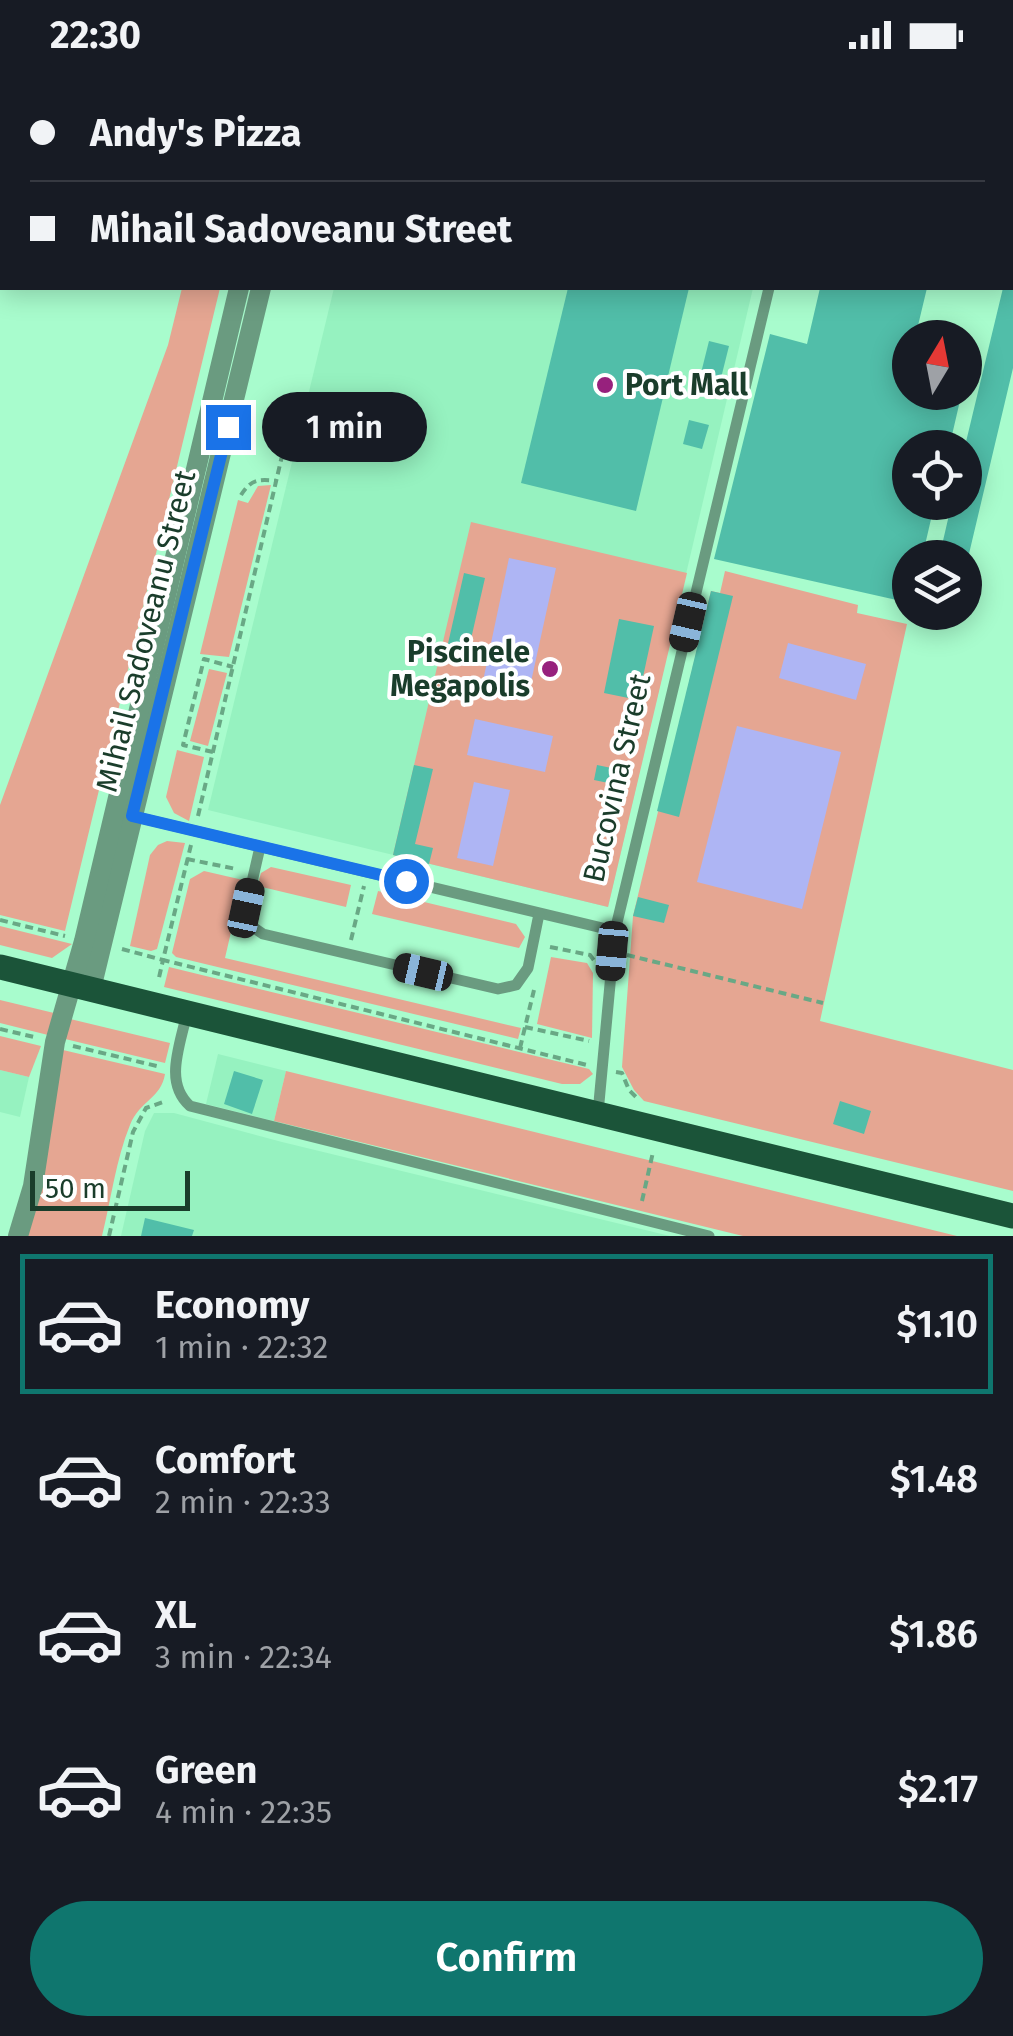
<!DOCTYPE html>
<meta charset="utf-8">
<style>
:root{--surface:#171b24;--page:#20242c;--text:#f1f3f6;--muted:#9ea1a6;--line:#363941;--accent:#0f766e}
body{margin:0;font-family:"Fira Sans",sans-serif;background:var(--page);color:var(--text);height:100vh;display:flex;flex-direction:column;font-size:38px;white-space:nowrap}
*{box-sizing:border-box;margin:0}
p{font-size:32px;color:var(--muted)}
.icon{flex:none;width:55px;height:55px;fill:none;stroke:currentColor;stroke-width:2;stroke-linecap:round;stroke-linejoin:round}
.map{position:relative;height:1166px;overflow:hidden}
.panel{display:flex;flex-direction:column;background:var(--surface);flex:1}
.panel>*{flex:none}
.banner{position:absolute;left:0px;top:0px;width:1015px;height:220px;box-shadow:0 5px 25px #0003;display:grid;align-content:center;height:220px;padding:0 30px;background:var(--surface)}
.needle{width:65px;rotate:10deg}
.tools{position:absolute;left:892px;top:250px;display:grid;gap:20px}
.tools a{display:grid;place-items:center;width:90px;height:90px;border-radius:50%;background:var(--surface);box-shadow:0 5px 25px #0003;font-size:50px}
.scale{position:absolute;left:30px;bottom:25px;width:160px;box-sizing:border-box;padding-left:10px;border:5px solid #1a3d2b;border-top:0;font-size:28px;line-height:35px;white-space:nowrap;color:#1a3d2b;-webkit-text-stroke:8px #fff;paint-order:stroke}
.end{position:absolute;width:45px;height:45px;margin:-22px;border:12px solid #1a73e8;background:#fff;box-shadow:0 0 0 5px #fff}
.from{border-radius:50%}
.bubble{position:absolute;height:70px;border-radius:35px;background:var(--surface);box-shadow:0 5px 25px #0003;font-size:32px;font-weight:600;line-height:70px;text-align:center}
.car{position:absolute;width:30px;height:60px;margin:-30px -15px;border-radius:12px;box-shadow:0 0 8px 2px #0007;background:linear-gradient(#222 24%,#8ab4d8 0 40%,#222 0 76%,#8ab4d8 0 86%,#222 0)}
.banner b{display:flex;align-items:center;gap:35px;height:95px;font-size:38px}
.banner b+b{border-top:2px solid var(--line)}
.banner i{width:25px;height:25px;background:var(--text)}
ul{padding:18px 0 0;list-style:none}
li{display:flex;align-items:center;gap:30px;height:140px;margin:0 20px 15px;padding:0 10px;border:5px solid transparent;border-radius:0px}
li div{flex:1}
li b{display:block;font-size:38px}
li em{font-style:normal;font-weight:600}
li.current{border-color:var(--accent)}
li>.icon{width:90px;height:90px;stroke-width:1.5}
.primary-button{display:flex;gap:20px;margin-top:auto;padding:20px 30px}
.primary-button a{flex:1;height:115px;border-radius:60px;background:var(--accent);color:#fff;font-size:40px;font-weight:600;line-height:115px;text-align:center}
.status{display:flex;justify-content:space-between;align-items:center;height:70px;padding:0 50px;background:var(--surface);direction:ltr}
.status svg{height:28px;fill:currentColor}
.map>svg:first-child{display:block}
</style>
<div class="status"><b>22:30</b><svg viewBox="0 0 49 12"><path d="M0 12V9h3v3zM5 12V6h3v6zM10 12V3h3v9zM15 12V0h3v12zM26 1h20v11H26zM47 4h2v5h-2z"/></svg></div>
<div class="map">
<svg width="1013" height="1166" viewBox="0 0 1013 1166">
<rect width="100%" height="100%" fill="#a8fccd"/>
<g fill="#96f2c0">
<polygon points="387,0 804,0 386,2"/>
<polygon points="334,218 753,218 608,837 208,740"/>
<polygon points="218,984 286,1001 274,1051 206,1034"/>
<polygon points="0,1000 29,1007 20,1047 0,1042"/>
<polygon points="154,1043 174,1043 282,1072 670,1166 121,1166 145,1061"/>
</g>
<g fill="#e5a692">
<polygon points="182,218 220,218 65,861 0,845 0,735 168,275"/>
<polygon points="271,415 229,587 200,584 238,430 248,433 258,416"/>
<polygon points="471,452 687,503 608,837 393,785"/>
<polygon points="725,501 858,535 857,543 907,554 820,951 1013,1000 1013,1121 644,1031 634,1020 622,997 633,846 711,521 720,523"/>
<polygon points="209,599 227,603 208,676 190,671"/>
<polygon points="177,680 204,687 189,751 174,743 166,727"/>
<polygon points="167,771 185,773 157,879 151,881 130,876 150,785 158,775"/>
<polygon points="271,797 351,815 346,837 262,817 259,810 261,803"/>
<polygon points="204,801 243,810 225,888 521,958 518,969 176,887 172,883 190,809"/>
<polygon points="378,821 516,854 525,867 519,878 372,844"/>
<polygon points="0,856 72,874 52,888 0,875"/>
<polygon points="551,887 587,893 593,903 592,968 537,954"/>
<polygon points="169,897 589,999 593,1004 580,1014 562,1014 164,917"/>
<polygon points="0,930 54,943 48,965 0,953"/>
<polygon points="66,948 170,973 165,993 61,968"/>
<polygon points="0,966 41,976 29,1007 0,1000"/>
<path d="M63,980L165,1004C161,1029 140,1030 130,1055C116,1089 111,1130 102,1166H27Z"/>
<polygon points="286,1001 957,1166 743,1166 274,1051"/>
</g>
<g fill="#aeb5f4">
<polygon points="509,488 556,498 529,621 483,611"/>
<polygon points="788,573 866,594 856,630 779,608"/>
<polygon points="475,649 553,666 545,702 467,685"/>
<polygon points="737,656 841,682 802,839 697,812"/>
<polygon points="474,712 510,720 493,796 457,788"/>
</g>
<g fill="#51bea9">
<polygon points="568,218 689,218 636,441 521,413"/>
<polygon points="820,218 927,218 915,268 910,268 910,322 962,322 949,378 910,378 910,432 935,432 922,488 910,488 910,533 714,489 770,264 807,274"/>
<polygon points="1003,218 1013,218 1013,298 968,488 939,488 952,432 965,432 965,376"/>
<polygon points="709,271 729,276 721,308 701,303"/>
<polygon points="689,350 709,355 702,379 683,374"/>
<polygon points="464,503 485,508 468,582 447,578"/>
<polygon points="711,521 733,526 679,747 657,741"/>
<polygon points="619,549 654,556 638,630 604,623"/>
<polygon points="414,695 433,699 415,774 433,778 429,794 393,785"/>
<polygon points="597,695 621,700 618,715 594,710"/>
<polygon points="638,827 669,835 664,853 633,846"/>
<polygon points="234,1001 263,1010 252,1044 224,1034"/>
<polygon points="840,1031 871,1041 864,1064 833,1054"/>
<polygon points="145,1148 194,1160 192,1166 141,1166"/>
</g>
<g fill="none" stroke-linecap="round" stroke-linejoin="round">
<g stroke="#69a885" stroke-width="4" stroke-dasharray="8 5" stroke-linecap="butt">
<path d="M241,425C251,409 259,409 277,411"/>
<polyline points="213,682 183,675 204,589 233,597"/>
<polyline points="198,746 285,373"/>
<polyline points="191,775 163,890 587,995"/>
<polyline points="187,789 236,799"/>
<polyline points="0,850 65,866"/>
<polyline points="351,870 364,816"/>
<polyline points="550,877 590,885 596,893"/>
<polyline points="122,879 163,890 158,912"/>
<polyline points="627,885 823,933"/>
<polyline points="525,957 589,971"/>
<polyline points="0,959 34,967"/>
<polyline points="73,976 161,997"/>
<polyline points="520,978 534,920"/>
<polyline points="616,1002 622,1003 629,1020 637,1028"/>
<polyline points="642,1131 653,1082"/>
<polyline points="109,1166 133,1062 146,1038 166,1031"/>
</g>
<g stroke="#6a9b80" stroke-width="11">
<polyline points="820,2 821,0"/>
<polyline points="128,745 615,861"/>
<polyline points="260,777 246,838 247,853 263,864 498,919 516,915 528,898 539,844"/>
<path d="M187,942C181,974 163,1012 190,1036L709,1166"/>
<polyline points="598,1043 615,861 769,218"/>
</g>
<g stroke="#6a9b80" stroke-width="20">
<polyline points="287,2 288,0"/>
<polyline points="313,2 313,0"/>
<polyline points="91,919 261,218"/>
<polyline points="18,1166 33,1116 55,972 84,871 239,218"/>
</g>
<polyline stroke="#1b5439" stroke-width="25" points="0,897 1013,1146"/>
</g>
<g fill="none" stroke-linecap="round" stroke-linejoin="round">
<polyline stroke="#1a73e8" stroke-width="12" points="228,357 132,746 406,811"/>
</g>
<g fill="#97217d" stroke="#fff" stroke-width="4">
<circle cx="605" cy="315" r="10"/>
<circle cx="550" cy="599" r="10"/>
</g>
<g text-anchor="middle" stroke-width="8" stroke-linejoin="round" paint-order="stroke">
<g font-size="30" font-weight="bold" fill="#1a3d2b" stroke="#fff" text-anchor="start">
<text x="625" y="325">Port Mall</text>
<text x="530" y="592" text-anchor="end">Piscinele<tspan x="530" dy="34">Megapolis</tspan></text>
</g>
<g font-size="30" fill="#1a3d2b" stroke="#fff">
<text transform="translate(146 561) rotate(-76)" y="10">Mihail Sadoveanu Street</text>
<text transform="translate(617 708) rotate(-77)" y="10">Bucovina Street</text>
</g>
</g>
</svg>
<div class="tools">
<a><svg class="needle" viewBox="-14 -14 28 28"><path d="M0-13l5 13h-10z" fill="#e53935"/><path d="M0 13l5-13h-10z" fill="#9ea1a6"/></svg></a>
<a><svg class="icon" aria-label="locate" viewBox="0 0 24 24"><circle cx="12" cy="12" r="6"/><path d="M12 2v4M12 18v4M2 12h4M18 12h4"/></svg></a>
<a><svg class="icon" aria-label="layers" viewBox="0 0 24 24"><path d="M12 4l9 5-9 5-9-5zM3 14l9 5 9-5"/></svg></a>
</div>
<div class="scale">50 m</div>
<i class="end from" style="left:406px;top:811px"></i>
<i class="end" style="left:228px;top:357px"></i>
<div class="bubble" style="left:262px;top:322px;width:165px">1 min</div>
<i class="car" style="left:688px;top:552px;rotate:193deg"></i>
<i class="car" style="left:246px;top:838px;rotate:12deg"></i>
<i class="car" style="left:612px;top:881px;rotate:185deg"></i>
<i class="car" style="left:423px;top:902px;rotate:283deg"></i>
<div class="banner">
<b><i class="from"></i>Andy's Pizza</b>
<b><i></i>Mihail Sadoveanu Street</b>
</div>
</div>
<section class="panel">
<ul>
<li class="current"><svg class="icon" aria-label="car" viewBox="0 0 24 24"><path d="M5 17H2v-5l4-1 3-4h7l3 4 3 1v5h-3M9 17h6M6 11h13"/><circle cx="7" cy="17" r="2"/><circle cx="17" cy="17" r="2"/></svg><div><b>Economy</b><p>1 min · 22:32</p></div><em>$1.10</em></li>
<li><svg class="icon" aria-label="car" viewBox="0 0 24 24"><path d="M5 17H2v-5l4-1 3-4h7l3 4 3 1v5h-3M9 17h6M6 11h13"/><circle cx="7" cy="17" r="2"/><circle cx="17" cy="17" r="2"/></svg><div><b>Comfort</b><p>2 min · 22:33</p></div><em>$1.48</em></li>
<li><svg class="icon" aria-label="car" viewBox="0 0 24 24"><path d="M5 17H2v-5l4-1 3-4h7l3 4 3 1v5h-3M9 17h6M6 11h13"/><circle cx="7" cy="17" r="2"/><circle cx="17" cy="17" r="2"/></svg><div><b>XL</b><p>3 min · 22:34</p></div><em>$1.86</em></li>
<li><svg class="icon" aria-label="car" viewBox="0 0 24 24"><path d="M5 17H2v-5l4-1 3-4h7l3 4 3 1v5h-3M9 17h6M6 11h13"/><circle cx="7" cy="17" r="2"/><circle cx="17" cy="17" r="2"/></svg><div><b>Green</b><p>4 min · 22:35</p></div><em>$2.17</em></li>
</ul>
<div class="primary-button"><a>Confirm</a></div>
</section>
